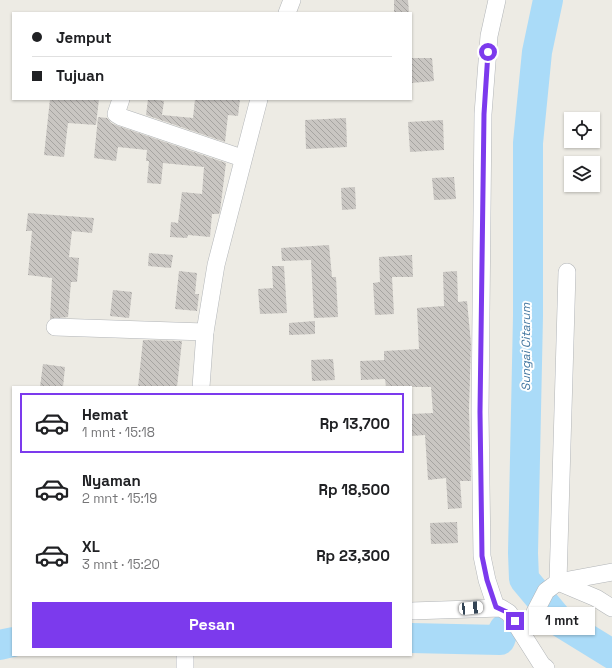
<!DOCTYPE html>
<html lang="id">
<meta charset="utf-8">
<style>
:root{--surface:#fff;--page:#f2f2f2;--text:#202124;--muted:#757577;--line:#e0e0e0;--accent:#7c3aed}
body{margin:0;font-family:"Space Grotesk",sans-serif;background:var(--page);color:var(--text);height:100vh;display:flex;flex-direction:column;font-size:15px;white-space:nowrap}
*{box-sizing:border-box;margin:0}
p{font-size:13px;color:var(--muted)}
.icon{flex:none;width:22px;height:22px;fill:none;stroke:currentColor;stroke-width:2;stroke-linecap:round;stroke-linejoin:round}
.map{position:relative;flex:1;overflow:hidden}
.sheet{position:absolute;left:12px;top:386px;width:400px;height:270px;display:flex;flex-direction:column;background:var(--surface);border-radius:0px;box-shadow:0 1px 3px #0004}
.sheet>*{flex:none}
.guide{position:absolute;left:12px;top:12px;width:400px;height:88px;border-radius:0px;box-shadow:0 1px 3px #0004;display:grid;align-content:center;height:88px;padding:0 20px;background:var(--surface)}
.buttons{position:absolute;left:564px;top:112px;display:grid;gap:8px}
.buttons a{display:grid;place-items:center;width:36px;height:36px;border-radius:0px;background:var(--surface);box-shadow:0 1px 3px #0004;font-size:20px}
.end{position:absolute;width:18px;height:18px;margin:-9px;border:5px solid #7c3aed;background:#fff;box-shadow:0 0 0 2px #fff}
.from{border-radius:50%}
.bubble{position:absolute;height:28px;border-radius:0px;background:var(--surface);box-shadow:0 1px 3px #0004;font-size:13px;font-weight:700;line-height:28px;text-align:center}
.car{position:absolute;width:12px;height:24px;margin:-12px -6px;border-radius:5px;box-shadow:0 0 3px 1px #0007;background:linear-gradient(#fff 24%,#345 0 40%,#fff 0 76%,#345 0 86%,#fff 0)}
.guide b{display:flex;align-items:center;gap:14px;height:38px;font-size:15px}
.guide b+b{border-top:1px solid var(--line)}
.guide i{width:10px;height:10px;background:var(--text)}
ul{padding:7px 0 0;list-style:none}
li{display:flex;align-items:center;gap:12px;height:60px;margin:0 8px 6px;padding:0 12px;border:2px solid transparent;border-radius:0px}
li div{flex:1}
li b{display:block;font-size:15px}
li em{font-style:normal;font-weight:700}
li.current{border-color:var(--accent)}
li>.icon{width:36px;height:36px;stroke-width:1.5}
.primary-button{display:flex;gap:8px;margin-top:auto;padding:8px 20px}
.primary-button a{flex:1;height:46px;border-radius:0px;background:var(--accent);color:#fff;font-size:16px;font-weight:700;line-height:46px;text-align:center}
.map>svg:first-child{display:block}
</style>
<div class="map">
<svg width="612" height="668" viewBox="0 0 612 668">
<defs>
<pattern id="building-back-hatch" width="6" height="6" patternUnits="userSpaceOnUse"><rect width="6" height="6" fill="#c9c6c2"/><path d="M-1 5l2 2M0 0l6 6M5-1l2 2" fill="none" stroke="#a6a4a1"/></pattern>
</defs>
<rect width="100%" height="100%" fill="#edebe4"/>
<g fill="none" stroke-linecap="round" stroke-linejoin="round">
<g stroke="#aadbf8" stroke-width="30">
<polyline points="548,0 537,52 528,143 528,316 523,553 524,579 560,622 612,654"/>
<polyline points="411,638 500,640 504,629"/>
<polyline points="0,645 13,642"/>
</g>
</g>
<g fill="url(#building-back-hatch)">
<polygon points="394,0 408,0 409,13 394,13"/>
<polygon points="411,58 432,58 434,81 411,83"/>
<polygon points="50,99 99,99 96,125 68,123 64,157 44,155"/>
<polygon points="148,99 164,101 162,115 193,118 195,99 240,99 238,116 228,115 225,142 146,115"/>
<polygon points="98,117 107,118 111,123 118,126 226,163 220,211 219,214 212,214 210,237 188,235 187,238 170,237 171,222 178,223 182,192 202,194 204,167 163,163 161,184 147,183 149,161 146,161 147,150 118,147 116,161 94,158"/>
<polygon points="346,118 347,147 306,149 305,120"/>
<polygon points="443,120 444,150 410,152 408,122"/>
<polygon points="454,177 456,199 434,200 432,178"/>
<polygon points="355,187 356,209 342,210 341,188"/>
<polygon points="28,213 94,218 92,233 72,231 69,257 79,258 77,282 71,282 68,317 50,319 52,278 28,275 32,231 26,231"/>
<polygon points="329,245 332,277 336,277 338,317 314,318 311,260 282,261 281,248"/>
<polygon points="149,253 173,255 171,268 148,266"/>
<polygon points="412,255 413,277 392,277 394,314 375,315 373,283 380,282 379,257"/>
<polygon points="272,266 284,266 287,313 260,314 258,289 273,288"/>
<polygon points="179,271 197,273 195,294 199,294 197,311 175,309"/>
<polygon points="457,271 458,302 467,301 471,344 469,409 471,481 460,481 462,508 448,509 446,478 428,480 425,435 411,436 411,414 433,413 431,387 386,387 385,379 361,380 360,361 384,360 384,351 419,349 417,308 444,306 443,272"/>
<polygon points="113,290 132,292 129,318 110,316"/>
<polygon points="315,321 315,334 289,335 289,323"/>
<polygon points="143,340 182,341 177,387 138,387"/>
<polygon points="333,359 335,380 312,381 311,360"/>
<polygon points="43,364 65,367 63,387 40,387"/>
<polygon points="457,522 458,543 431,544 430,523"/>
</g>
<g fill="none" stroke-linecap="round" stroke-linejoin="round">
<defs>
<g id="minor">
<polyline points="287,13 292,0"/>
<polyline points="121,99 116,114 121,117 242,158"/>
<polyline points="567,272 558,582 596,598 612,608"/>
<polyline points="55,327 205,332"/>
<polyline points="201,387 205,332 216,265 259,99"/>
<polyline points="496,607 487,580 482,556 480,412 483,114 489,36 497,0"/>
<polyline points="411,611 501,608 509,613 542,665 546,668"/>
<polyline points="521,631 533,616 546,591 558,582 612,572"/>
<polyline points="185,668 185,655"/>
</g>
</defs>
<use href="#minor" stroke="#b2b5b8" stroke-width="18"/>
<use href="#minor" stroke="#fff" stroke-width="17"/>
</g>
<g fill="none" stroke-linecap="round" stroke-linejoin="round">
<polyline stroke="#7c3aed" stroke-width="5" points="488,52 484,114 480,412 482,556 487,580 496,607 509,613 515,621"/>
</g>
<g text-anchor="middle" stroke-width="4" stroke-linejoin="round" paint-order="stroke">
<g font-size="12" font-style="italic" fill="#4578a1" stroke="#fff">
<text transform="translate(526 347) rotate(-90)" y="4">Sungai Citarum</text>
</g>
</g>
</svg>
<div class="buttons">
<a><svg class="icon" aria-label="locate" viewBox="0 0 24 24"><circle cx="12" cy="12" r="6"/><path d="M12 2v4M12 18v4M2 12h4M18 12h4"/></svg></a>
<a><svg class="icon" aria-label="layers" viewBox="0 0 24 24"><path d="M12 4l9 5-9 5-9-5zM3 14l9 5 9-5"/></svg></a>
</div>
<i class="end from" style="left:488px;top:52px"></i>
<i class="end" style="left:515px;top:621px"></i>
<div class="bubble" style="left:529px;top:607px;width:66px">1 mnt</div>
<i class="car" style="left:471px;top:608px;rotate:84deg"></i>
<div class="guide">
<b><i class="from"></i>Jemput</b>
<b><i></i>Tujuan</b>
</div>
<section class="sheet">
<ul>
<li class="current"><svg class="icon" aria-label="car" viewBox="0 0 24 24"><path d="M5 17H2v-5l4-1 3-4h7l3 4 3 1v5h-3M9 17h6M6 11h13"/><circle cx="7" cy="17" r="2"/><circle cx="17" cy="17" r="2"/></svg><div><b>Hemat</b><p>1 mnt · 15:18</p></div><em>Rp 13,700</em></li>
<li><svg class="icon" aria-label="car" viewBox="0 0 24 24"><path d="M5 17H2v-5l4-1 3-4h7l3 4 3 1v5h-3M9 17h6M6 11h13"/><circle cx="7" cy="17" r="2"/><circle cx="17" cy="17" r="2"/></svg><div><b>Nyaman</b><p>2 mnt · 15:19</p></div><em>Rp 18,500</em></li>
<li><svg class="icon" aria-label="car" viewBox="0 0 24 24"><path d="M5 17H2v-5l4-1 3-4h7l3 4 3 1v5h-3M9 17h6M6 11h13"/><circle cx="7" cy="17" r="2"/><circle cx="17" cy="17" r="2"/></svg><div><b>XL</b><p>3 mnt · 15:20</p></div><em>Rp 23,300</em></li>
</ul>
<div class="primary-button"><a>Pesan</a></div>
</section>
</div>
